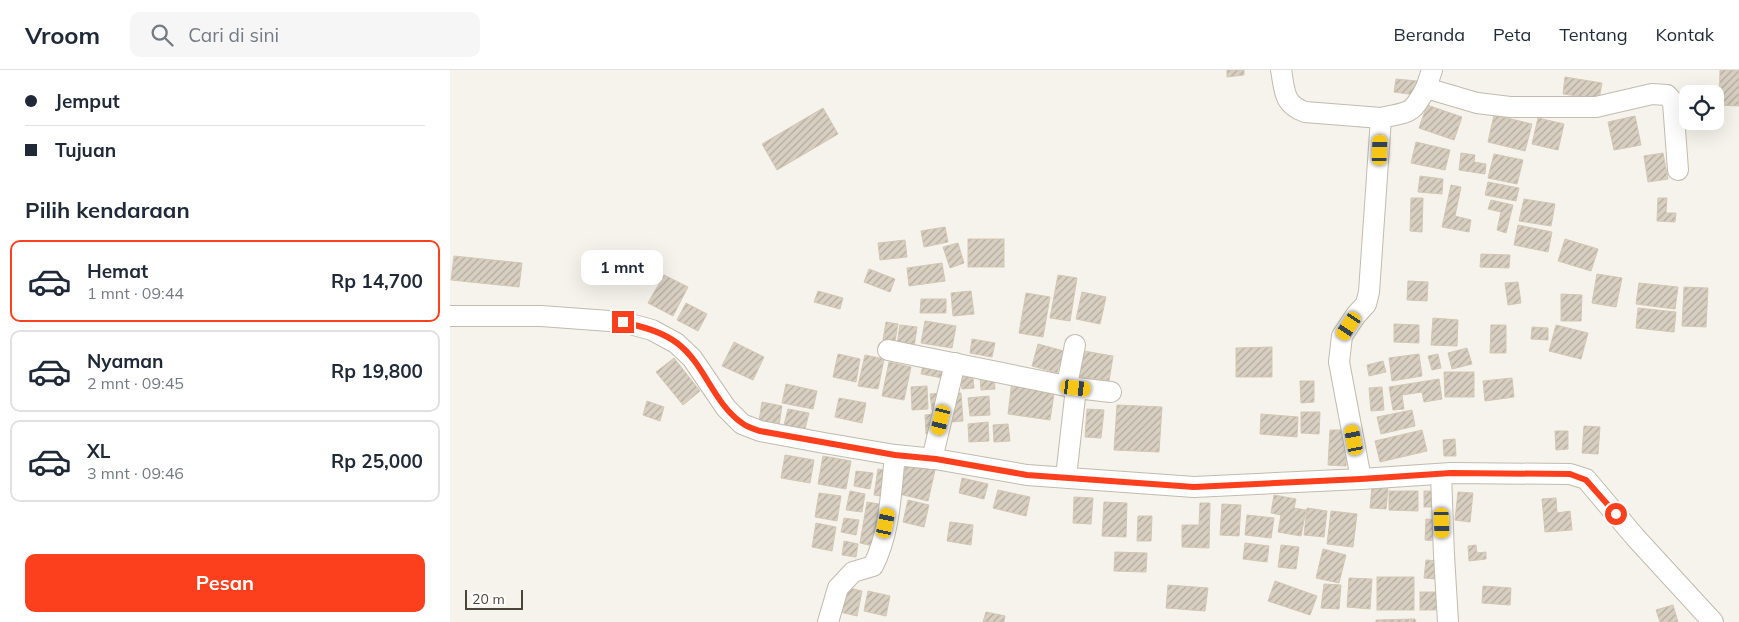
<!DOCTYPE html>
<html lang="id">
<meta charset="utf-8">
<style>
:root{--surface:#fff;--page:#f6f6f7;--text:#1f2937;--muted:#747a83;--line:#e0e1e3;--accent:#fc3f1d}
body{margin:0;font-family:Mulish,sans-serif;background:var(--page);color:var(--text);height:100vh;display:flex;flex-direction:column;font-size:19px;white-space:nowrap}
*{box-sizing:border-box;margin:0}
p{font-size:16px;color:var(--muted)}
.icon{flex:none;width:28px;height:28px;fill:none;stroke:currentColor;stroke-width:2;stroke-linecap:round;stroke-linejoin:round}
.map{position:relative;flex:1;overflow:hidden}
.drawer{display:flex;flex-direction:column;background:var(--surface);width:450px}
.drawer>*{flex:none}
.guide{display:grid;align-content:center;height:110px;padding:0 25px;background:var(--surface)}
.buttons{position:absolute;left:1229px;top:15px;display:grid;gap:10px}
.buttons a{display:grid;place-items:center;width:45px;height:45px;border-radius:10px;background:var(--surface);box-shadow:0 5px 20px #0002;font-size:25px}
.scale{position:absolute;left:15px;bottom:12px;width:58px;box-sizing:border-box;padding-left:5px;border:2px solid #4b4439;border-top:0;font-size:14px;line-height:18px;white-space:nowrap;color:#4b4439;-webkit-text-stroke:4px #fff;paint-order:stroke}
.end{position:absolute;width:22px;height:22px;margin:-11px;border:6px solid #fc3f1d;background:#fff;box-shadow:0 0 0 2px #fff}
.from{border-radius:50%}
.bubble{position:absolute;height:35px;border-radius:10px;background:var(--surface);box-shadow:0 5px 20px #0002;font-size:16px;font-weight:700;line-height:35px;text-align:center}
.car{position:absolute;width:15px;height:30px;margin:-15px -8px;border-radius:6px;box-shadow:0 0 4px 1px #0007;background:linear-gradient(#f5c518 24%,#345 0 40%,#f5c518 0 76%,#345 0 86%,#f5c518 0)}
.guide b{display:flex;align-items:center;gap:18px;height:48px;font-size:19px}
.guide b+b{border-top:1px solid var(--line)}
.guide i{width:12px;height:12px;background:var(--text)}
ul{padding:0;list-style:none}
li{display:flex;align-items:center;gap:15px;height:82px;margin:0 10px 8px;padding:0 15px;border:2px solid var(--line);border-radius:10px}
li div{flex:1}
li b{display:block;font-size:19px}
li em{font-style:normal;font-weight:700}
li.selected{border-color:var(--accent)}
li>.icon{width:45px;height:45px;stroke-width:1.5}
h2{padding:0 25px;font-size:22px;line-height:60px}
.cta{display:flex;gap:10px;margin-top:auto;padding:10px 25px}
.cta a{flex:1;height:58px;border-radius:10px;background:var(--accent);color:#fff;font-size:20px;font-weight:700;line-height:58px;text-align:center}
header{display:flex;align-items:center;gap:30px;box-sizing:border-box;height:70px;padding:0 25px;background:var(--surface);border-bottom:1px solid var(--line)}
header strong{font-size:24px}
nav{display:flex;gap:28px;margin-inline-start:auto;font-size:18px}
.search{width:350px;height:45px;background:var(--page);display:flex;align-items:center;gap:12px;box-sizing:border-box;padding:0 18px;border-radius:10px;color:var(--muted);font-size:19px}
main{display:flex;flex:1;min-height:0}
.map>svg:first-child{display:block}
</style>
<header>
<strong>Vroom</strong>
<div class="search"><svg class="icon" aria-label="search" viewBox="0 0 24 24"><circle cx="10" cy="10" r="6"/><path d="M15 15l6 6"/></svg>Cari di sini</div>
<nav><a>Beranda</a><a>Peta</a><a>Tentang</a><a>Kontak</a></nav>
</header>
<main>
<section class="drawer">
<div class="guide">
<b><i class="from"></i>Jemput</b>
<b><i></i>Tujuan</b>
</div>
<h2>Pilih kendaraan</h2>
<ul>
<li class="selected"><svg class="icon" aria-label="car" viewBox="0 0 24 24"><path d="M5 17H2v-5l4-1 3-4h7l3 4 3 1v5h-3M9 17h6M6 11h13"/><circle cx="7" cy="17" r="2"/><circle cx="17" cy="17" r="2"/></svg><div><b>Hemat</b><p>1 mnt · 09:44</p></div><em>Rp 14,700</em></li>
<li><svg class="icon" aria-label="car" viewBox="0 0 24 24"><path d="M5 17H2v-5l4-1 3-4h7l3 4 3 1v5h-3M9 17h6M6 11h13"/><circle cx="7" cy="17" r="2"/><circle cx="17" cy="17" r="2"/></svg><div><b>Nyaman</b><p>2 mnt · 09:45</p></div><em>Rp 19,800</em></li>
<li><svg class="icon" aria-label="car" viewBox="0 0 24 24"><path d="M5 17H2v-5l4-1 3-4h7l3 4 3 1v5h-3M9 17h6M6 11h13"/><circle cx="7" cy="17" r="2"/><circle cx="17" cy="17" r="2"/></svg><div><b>XL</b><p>3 mnt · 09:46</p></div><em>Rp 25,000</em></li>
</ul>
<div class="cta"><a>Pesan</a></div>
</section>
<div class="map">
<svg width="1289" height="552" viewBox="0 0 1289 552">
<defs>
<pattern id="building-hatch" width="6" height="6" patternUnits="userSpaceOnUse" patternTransform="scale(1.25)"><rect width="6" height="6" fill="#d8cfc1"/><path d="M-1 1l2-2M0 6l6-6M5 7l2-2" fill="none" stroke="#b1aa9e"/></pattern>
</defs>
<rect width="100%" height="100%" fill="#f6f3ec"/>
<g fill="url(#building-hatch)" stroke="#d3c7b4">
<polygon points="777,0 794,0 794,5 777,7"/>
<polygon points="1270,0 1289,0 1289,36 1269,35"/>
<polygon points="1115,7 1152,13 1149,29 1113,24"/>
<polygon points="946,9 967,11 966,25 944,22"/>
<polygon points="977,35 1012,47 1004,70 969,58"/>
<polygon points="373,38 388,64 327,100 312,74"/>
<polygon points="1044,45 1082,54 1075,81 1038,72"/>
<polygon points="1185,46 1191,75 1164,80 1158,52"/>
<polygon points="1088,48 1114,54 1108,80 1082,74"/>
<polygon points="966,72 1000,80 995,100 961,93"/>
<polygon points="1011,83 1025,85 1024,92 1036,94 1035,104 1009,100"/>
<polygon points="1213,83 1218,109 1198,112 1194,86"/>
<polygon points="1044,84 1073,90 1067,114 1038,108"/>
<polygon points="970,106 993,109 992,124 968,122"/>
<polygon points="1038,112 1069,118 1066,131 1035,125"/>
<polygon points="1001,115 1011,117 1005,146 1021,150 1019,162 992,157"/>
<polygon points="961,128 973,128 972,162 960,161"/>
<polygon points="1208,128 1217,128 1216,143 1226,143 1225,152 1207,151"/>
<polygon points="1074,129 1105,134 1101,156 1069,151"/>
<polygon points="1041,130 1063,135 1056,163 1047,160 1051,142 1038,139"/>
<polygon points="1068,155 1102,162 1098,182 1064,175"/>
<polygon points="495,157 498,172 474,177 471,161"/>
<rect x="518" y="169" width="36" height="28"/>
<polygon points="1115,169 1148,179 1141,201 1108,191"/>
<polygon points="455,170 457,187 430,190 428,173"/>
<polygon points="508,173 514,193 500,198 493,177"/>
<polygon points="1031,184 1060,185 1059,198 1030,197"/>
<polygon points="4,186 72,193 69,217 1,210"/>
<polygon points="492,193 495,211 459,216 457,198"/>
<polygon points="419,199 445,209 440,222 414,212"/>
<polygon points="1147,204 1172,208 1166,237 1142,233"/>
<polygon points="214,205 238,217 223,246 198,233"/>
<polygon points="608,205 627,208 620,251 600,248"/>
<polygon points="958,211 978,212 977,231 957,230"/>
<polygon points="1068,212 1071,233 1058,235 1055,213"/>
<polygon points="1189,213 1228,217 1225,239 1186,234"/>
<polygon points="1234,217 1258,218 1256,257 1232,256"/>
<polygon points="368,221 393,228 390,239 364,232"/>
<polygon points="521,221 524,244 503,246 501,223"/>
<polygon points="632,222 656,227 650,254 626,249"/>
<polygon points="576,223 600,227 593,267 569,263"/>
<polygon points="1111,224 1132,225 1131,251 1111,251"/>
<polygon points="471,229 496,229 496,243 470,243"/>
<polygon points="236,233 257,244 248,261 227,250"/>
<polygon points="1188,238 1226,242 1224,262 1186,258"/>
<polygon points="983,248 1008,250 1007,276 981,275"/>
<polygon points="475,251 506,256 502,278 471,273"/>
<polygon points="436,252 448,254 445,271 433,270"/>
<polygon points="944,254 969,255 969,273 944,272"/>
<polygon points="450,255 467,257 464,277 447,274"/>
<polygon points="1041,255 1056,255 1056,283 1040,283"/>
<polygon points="1106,255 1138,263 1131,289 1099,281"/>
<polygon points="1082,257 1098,258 1098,270 1081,269"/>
<polygon points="522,269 545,273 542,287 520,283"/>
<polygon points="284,272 314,287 303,310 272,296"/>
<polygon points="588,274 614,281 607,303 582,296"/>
<polygon points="822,277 822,307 786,307 786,278"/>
<polygon points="1017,278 1022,294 1002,299 998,283"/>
<polygon points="628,280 663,286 659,311 624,306"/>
<polygon points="388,284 410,289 406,312 383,307"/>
<polygon points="969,284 972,306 942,311 939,288"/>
<polygon points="988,284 991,298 982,300 978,286"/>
<polygon points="415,285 434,289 428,319 408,316"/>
<polygon points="224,288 250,321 233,335 206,302"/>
<polygon points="474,291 501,297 498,309 471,304"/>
<polygon points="933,291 936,302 919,306 917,295"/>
<polygon points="439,292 461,297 454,330 432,326"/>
<polygon points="522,298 524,318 512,319 510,299"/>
<polygon points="994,302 1024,302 1024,327 995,327"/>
<polygon points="544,306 545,319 531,320 530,307"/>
<polygon points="1062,308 1064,327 1035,331 1033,311"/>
<polygon points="989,309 992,329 974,332 972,322 952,325 954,339 943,340 939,317"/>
<polygon points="562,311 605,317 600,350 558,344"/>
<polygon points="850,311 864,311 864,332 851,333"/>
<polygon points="336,314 367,321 363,339 332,333"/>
<polygon points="477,316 478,339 462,340 461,317"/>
<polygon points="932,317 934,340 921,341 919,318"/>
<polygon points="490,323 491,339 482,340 480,324"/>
<polygon points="499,323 511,323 513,351 502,352"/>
<polygon points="539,326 540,345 520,346 518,328"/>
<polygon points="389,328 416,333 412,353 385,347"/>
<polygon points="197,331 214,337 210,351 193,345"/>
<polygon points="312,332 332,336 329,355 309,351"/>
<polygon points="667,335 712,337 709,382 664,380"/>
<polygon points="338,339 359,343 355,359 334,355"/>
<polygon points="637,339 654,340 651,368 635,367"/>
<polygon points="962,340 965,356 931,364 927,347"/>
<polygon points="851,342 870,342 869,364 851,363"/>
<polygon points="483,344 485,363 476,364 475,345"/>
<polygon points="811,344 848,347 847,367 810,364"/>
<polygon points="538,352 539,371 519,372 518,354"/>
<polygon points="558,354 560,371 544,372 543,355"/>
<polygon points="1134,356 1150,357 1148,384 1132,383"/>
<polygon points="880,360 897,360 896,396 878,395"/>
<polygon points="972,360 977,381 930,392 925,371"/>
<polygon points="1105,361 1118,361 1118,379 1106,380"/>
<polygon points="1005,369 1006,386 994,386 993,370"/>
<polygon points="335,385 364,390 360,413 331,408"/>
<polygon points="373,386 401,391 396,419 368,414"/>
<polygon points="456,394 485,400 478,431 449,424"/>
<polygon points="428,399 441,401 436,427 424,425"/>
<polygon points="406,401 423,403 420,419 404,416"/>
<polygon points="512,408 538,414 534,429 509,423"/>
<polygon points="922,416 938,418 936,439 920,438"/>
<polygon points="548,420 580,427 576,446 543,438"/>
<polygon points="400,421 415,424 412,442 396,440"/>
<polygon points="939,421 968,421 968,441 939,440"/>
<rect x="974" y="421" width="13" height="16"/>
<polygon points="1008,422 1023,423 1020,452 1005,450"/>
<polygon points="369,423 391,426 387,451 365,447"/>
<polygon points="824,425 846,429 844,438 856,440 851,466 828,462 831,445 821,443"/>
<polygon points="624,427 643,428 641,454 623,453"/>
<polygon points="1106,428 1107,443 1120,441 1122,460 1095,462 1092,429"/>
<polygon points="458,430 479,435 474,457 453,452"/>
<polygon points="417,432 435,435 428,477 410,473"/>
<polygon points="654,432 677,433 676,467 652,466"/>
<polygon points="750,433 760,433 759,478 732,477 732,455 749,455"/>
<polygon points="772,434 791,435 789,466 770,465"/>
<polygon points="857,438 877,441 874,467 854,465"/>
<polygon points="881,441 907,444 903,477 877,474"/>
<polygon points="797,445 824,448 821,468 795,465"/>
<polygon points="688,446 702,446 701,471 687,471"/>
<polygon points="394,448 409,450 406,465 391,462"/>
<polygon points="976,449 988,450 987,471 975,470"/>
<polygon points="500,452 523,455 521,475 497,471"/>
<polygon points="366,453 386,457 382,481 362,477"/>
<polygon points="394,471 408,474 406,487 392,485"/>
<polygon points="795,473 819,476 817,492 793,489"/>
<polygon points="831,475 849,477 846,499 828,497"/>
<polygon points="1026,475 1027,483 1036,482 1036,489 1019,491 1018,476"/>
<polygon points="873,479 896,485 889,513 866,508"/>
<polygon points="665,482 697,483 696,502 664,501"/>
<polygon points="976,490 988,491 986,509 974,508"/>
<rect x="927" y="507" width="37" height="33"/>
<polygon points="899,508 922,509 920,539 897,537"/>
<polygon points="825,511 867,526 860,545 818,531"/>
<polygon points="874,514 891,515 889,539 871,538"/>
<polygon points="718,515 758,518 755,541 716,538"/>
<polygon points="1033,516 1061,518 1060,535 1032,533"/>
<polygon points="395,517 412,521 407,546 390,542"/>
<polygon points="418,521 440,526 436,546 414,541"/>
<rect x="970" y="522" width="20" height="18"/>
<polygon points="1223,535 1228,552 1210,552 1206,540"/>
<polygon points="536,542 555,546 554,552 533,552"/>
<polygon points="965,549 966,552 926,552 926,550"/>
</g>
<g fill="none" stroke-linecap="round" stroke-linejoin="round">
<defs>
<g id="minor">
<polyline points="976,18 982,0"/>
<path d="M931,48C960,41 961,46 976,18L1027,33L1060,37H1146L1202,24L1217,25L1223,32L1228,100"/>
<path d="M0,246H91L173,252L202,260L226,273L242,288L276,338L292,354L310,361L374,373L445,385L485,389L577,405L744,417L911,409L889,292L892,266L906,245L916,234L919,222L931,48L855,42C833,34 835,21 831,0"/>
<polyline points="438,280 626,318 661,322"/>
<polyline points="617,315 625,275"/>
<polyline points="482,389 505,293"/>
<polyline points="991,404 994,485 998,552"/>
<polyline points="616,407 626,318"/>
<polyline points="911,409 1001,403 1120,404 1136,409 1185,467 1263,552"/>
<path d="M378,552L388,518L403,502L423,496C440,463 441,422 445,385"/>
</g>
</defs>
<use href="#minor" stroke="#c2bbae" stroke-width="22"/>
<use href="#minor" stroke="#fff" stroke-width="20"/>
</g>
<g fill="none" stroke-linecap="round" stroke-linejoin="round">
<path stroke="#fc3f1d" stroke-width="6" d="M173,252C192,257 211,261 227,273C255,294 263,333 292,353C297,357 304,359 310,361L445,385L486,389L577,405L744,417L911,409L1001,403L1120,404L1136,410L1166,444"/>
</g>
</svg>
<div class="buttons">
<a><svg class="icon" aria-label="locate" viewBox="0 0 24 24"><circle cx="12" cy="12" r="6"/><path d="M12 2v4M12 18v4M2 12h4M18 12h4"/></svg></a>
</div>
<div class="scale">20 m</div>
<i class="end from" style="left:1166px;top:444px"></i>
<i class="end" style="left:173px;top:252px"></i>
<div class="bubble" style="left:131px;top:180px;width:82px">1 mnt</div>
<i class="car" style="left:930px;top:80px;rotate:2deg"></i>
<i class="car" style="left:899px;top:256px;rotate:214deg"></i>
<i class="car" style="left:626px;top:318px;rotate:97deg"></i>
<i class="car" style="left:491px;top:350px;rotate:194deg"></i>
<i class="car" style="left:904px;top:370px;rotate:349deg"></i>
<i class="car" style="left:436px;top:453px;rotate:12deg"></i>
<i class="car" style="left:992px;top:453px;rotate:178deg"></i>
</div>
</main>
